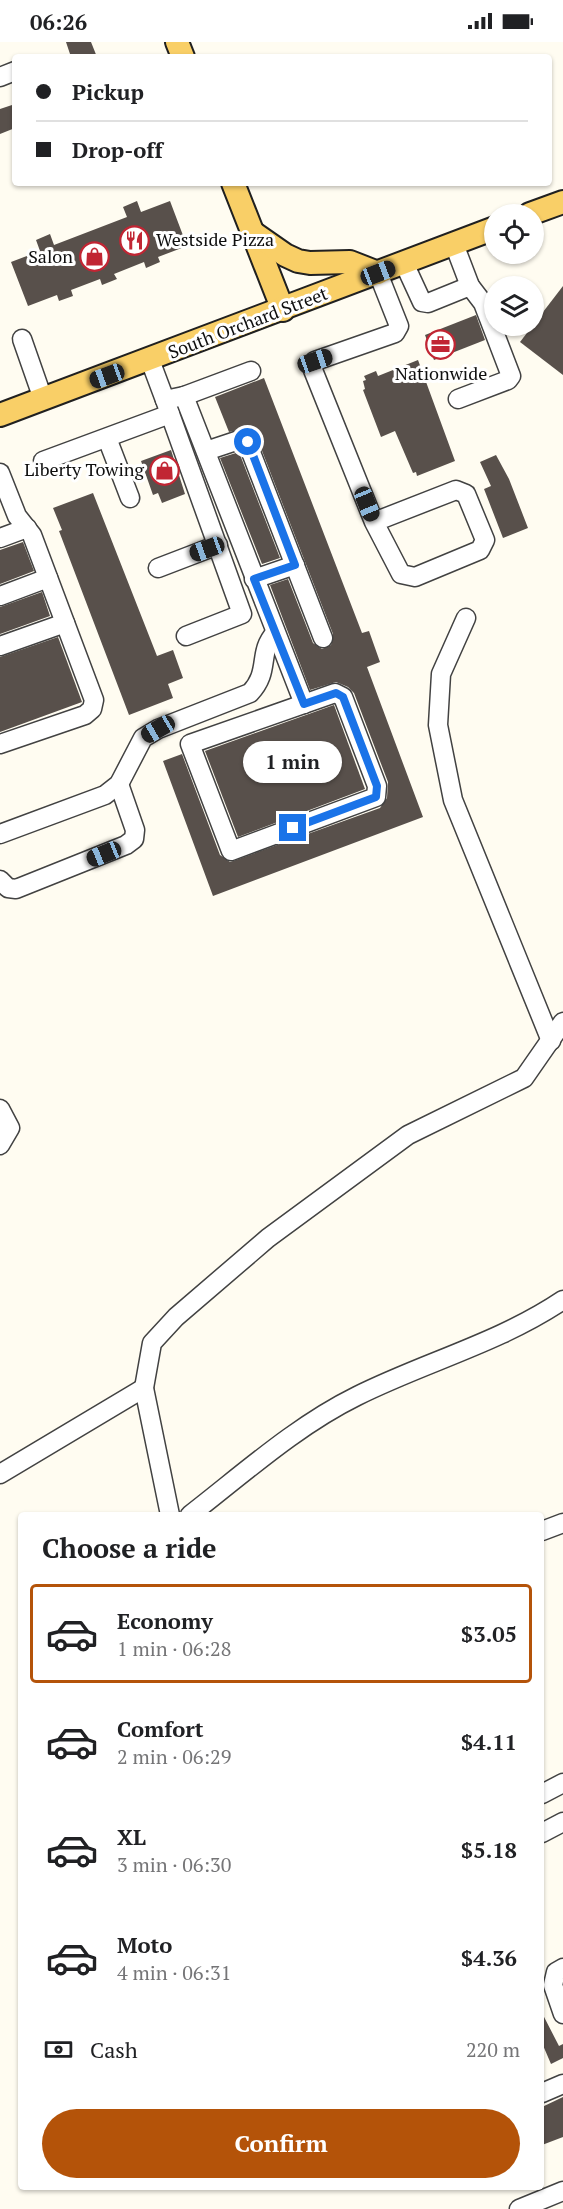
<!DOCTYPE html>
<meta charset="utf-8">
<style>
:root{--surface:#fff;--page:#f6f6f6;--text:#202124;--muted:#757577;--line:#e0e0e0;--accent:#b45309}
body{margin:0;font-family:"PT Serif",serif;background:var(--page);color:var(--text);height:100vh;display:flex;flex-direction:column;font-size:22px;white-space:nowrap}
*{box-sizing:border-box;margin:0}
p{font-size:20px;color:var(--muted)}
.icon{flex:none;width:33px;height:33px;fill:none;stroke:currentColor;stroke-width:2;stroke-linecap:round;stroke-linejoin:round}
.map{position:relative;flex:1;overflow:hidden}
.drawer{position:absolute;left:18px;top:1470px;width:526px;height:678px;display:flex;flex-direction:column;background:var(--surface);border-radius:6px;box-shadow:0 2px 4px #0004}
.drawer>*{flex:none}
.banner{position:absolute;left:12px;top:12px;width:540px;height:132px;border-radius:6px;box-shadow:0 2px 4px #0004;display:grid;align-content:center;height:132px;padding:0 24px;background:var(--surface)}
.controls{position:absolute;left:484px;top:162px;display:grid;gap:12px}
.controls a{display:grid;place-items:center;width:60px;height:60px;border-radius:50%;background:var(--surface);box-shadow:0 2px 4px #0004;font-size:30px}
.end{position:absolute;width:27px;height:27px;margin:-14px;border:8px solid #1a73e8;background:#fff;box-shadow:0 0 0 3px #fff}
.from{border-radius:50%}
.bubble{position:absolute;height:42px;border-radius:21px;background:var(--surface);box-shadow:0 2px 4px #0004;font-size:20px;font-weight:700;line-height:42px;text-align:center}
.car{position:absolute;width:18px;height:36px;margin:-18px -9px;border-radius:8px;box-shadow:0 0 4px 2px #0007;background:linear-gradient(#222 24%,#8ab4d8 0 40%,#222 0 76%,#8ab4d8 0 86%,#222 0)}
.banner b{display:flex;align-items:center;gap:21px;height:57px;font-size:22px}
.banner b+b{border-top:2px solid var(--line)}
.banner i{width:15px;height:15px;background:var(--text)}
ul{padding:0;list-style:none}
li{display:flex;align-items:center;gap:18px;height:99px;margin:0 12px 9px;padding:0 12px;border:3px solid transparent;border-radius:6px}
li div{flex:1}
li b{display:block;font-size:22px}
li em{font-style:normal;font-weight:700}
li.on{border-color:var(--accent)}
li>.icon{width:54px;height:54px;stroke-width:1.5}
h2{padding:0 24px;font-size:27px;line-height:72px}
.pay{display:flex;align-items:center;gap:15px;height:66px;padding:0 24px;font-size:22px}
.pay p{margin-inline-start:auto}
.primary-button{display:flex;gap:12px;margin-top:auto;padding:12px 24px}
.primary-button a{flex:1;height:69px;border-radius:36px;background:var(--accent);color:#fff;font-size:24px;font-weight:700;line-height:69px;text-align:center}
.status{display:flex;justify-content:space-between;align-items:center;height:42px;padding:0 30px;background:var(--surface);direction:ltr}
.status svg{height:16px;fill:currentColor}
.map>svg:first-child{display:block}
</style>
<div class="status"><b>06:26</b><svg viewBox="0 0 49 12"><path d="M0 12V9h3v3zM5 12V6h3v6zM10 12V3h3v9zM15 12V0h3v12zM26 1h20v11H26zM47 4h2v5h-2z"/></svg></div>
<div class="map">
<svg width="563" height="2167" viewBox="0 0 563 2167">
<rect width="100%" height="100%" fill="#fffcf1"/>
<g fill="#58504b">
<polygon points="66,0 91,0 97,15 71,15"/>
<polygon points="15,62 15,86 0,92 0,67"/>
<polygon points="137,159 141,170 170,159 187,204 158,215 160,220 146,226 144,220 114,232 117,237 102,243 100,237 71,248 73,254 59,259 57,253 28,264 11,220 40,209 36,198 50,192 54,203 127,175 123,165"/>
<polygon points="563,244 563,333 520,300"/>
<polygon points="476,273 485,298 434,318 425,293"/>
<polygon points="418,318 455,419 417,434 416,430 413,431 395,389 381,395 363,348 365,347 363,339 366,338 364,334 376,329 378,334"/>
<polygon points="264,336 362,591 369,589 380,620 367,625 423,775 213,854 163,719 182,712 220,813 230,820 380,766 387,756 388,740 354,651 348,645 336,640 310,648 270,543 288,537 313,601 322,607 331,603 333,592 257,396 254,391 242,387 229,390 215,355"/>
<polygon points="171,408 185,452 162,461 158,451 153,453 141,419"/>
<polygon points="239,410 280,516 262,522 220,416"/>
<polygon points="496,413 509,437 528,486 503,496 484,447 491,444 480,420"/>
<polygon points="93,451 157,614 173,608 183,636 168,642 173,656 129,673 59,489 62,488 53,466"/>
<polygon points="23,500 34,529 0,542 0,508"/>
<polygon points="42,550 50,574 0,592 0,565"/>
<polygon points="58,595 82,660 0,690 0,615"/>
<polygon points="334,663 365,747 238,795 205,709"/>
<polygon points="542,1971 559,2004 563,2002 563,2016 551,2022 542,2001"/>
<polygon points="563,2055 563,2095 542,2103 542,2065"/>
</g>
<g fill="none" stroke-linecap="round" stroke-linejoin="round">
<defs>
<g id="minor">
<polyline points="0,35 15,29"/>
<polyline points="454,202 470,244 483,261 511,334 508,338 458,357"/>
<polyline points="404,221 422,260 428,261 470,244"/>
<polyline points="22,297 43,357"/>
<polyline points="150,318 165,358 184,354 251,329"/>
<polyline points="184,354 304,662"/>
<polyline points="165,358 242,572 186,594"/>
<polyline points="107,396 130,456"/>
<polyline points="206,409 239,398 247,400 323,596"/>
<polyline points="43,419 170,372"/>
<polyline points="0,431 17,474 32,493 94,658 92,667 85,673 0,702"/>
<polyline points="374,480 401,532 415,535 480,508 485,498 466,452 456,448 374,480 313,328 315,319 395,291 399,284 378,231"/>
<polyline points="0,496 27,486"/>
<polyline points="158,526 218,503"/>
<polyline points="254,537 295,523"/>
<polyline points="0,554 48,536"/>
<polyline points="466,576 441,632 438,683 453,758 551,999"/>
<polyline points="0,604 65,581"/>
<polygon points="335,651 343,655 377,744 376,755 231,809 190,702"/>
<path d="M0,792L105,753L119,742L143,696L158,687L250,651C271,629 257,611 275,591"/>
<polyline points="0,838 8,846 16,847 126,803 134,797 135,788 119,742"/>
<polyline points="0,1067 10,1086 0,1103"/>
<polyline points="0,1432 144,1346"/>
<polyline points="170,1473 144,1346 152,1301 176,1275 268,1196 408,1093 524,1036 563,980"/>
<path d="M190,1473C243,1432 296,1384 357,1354C425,1320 499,1301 563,1258"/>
<polyline points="542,1489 563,1481"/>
<polyline points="542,1752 563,1741"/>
<polyline points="542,1791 563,1780"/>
<polyline points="563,1926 556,1930 553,1943 563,1972"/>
<polyline points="542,2051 563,2042"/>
<polyline points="519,2167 563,2149"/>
</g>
<g id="major">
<polyline points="177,0 183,15"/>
<polyline points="233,141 283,268"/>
<polyline points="530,172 563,160"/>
<polyline points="252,190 285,213 298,219 310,221 350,220 378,231"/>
<polyline points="0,373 495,186"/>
</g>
</defs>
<use href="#minor" stroke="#424242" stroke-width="21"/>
<use href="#major" stroke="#202020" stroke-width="26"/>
<use href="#minor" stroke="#fff" stroke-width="18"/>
<use href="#major" stroke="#f9cf67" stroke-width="22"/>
</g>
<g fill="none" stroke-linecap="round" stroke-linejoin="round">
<polyline stroke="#1a73e8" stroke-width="8" points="248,400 295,523 254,537 304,662 336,651 343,655 377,744 376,755 293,786"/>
</g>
<defs>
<symbol id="restaurant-ring" viewBox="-11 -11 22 22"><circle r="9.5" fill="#fff" stroke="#c12533" stroke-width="1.5"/><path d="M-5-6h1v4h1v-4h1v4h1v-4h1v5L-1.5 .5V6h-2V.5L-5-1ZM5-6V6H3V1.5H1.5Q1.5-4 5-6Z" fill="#c12533"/></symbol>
<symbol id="shop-ring" viewBox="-11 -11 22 22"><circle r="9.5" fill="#fff" stroke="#c12533" stroke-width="1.5"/><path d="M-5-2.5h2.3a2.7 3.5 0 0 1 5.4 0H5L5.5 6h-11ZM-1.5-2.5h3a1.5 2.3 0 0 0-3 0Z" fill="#c12533"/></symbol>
<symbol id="office-ring" viewBox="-11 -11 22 22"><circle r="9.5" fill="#fff" stroke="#c12533" stroke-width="1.5"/><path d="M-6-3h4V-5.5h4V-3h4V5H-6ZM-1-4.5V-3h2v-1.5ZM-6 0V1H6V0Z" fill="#c12533"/></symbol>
</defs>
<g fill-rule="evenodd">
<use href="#restaurant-ring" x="118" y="182" width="33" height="33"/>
<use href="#shop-ring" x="78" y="198" width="33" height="33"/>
<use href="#office-ring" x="424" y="286" width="33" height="33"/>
<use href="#shop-ring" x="148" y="412" width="33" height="33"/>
</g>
<g text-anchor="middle" stroke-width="6" stroke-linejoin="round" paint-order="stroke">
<g font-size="18" fill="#0f0f0f" stroke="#fff" text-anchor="end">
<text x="156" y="204" text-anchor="start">Westside Pizza</text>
<text x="73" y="221">Salon</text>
<text x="441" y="338" text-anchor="middle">Nationwide</text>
<text x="144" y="434">Liberty Towing</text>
</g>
<g font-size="18" fill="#0f0f0f" stroke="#fff">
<text transform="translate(248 281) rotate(-21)" y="6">South Orchard Street</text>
</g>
</g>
</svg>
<div class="controls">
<a><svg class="icon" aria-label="locate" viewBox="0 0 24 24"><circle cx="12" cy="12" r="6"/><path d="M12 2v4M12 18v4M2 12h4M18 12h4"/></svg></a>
<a><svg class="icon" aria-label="layers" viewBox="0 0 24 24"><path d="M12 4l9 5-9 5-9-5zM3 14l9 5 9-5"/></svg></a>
</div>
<i class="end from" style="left:248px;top:400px"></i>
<i class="end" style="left:293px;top:786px"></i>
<div class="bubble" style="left:243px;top:699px;width:99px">1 min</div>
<i class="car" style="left:378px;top:231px;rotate:69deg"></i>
<i class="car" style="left:315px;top:319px;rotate:71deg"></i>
<i class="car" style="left:107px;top:334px;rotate:250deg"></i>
<i class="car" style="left:367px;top:462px;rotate:158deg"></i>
<i class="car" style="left:207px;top:507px;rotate:250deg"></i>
<i class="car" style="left:158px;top:687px;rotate:240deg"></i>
<i class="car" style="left:104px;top:812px;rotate:248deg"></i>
<div class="banner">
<b><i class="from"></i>Pickup</b>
<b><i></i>Drop-off</b>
</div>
<section class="drawer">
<h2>Choose a ride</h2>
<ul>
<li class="on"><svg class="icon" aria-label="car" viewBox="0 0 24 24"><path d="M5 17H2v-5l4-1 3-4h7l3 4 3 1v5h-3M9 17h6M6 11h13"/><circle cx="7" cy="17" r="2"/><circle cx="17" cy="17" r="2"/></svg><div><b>Economy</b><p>1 min · 06:28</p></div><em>$3.05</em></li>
<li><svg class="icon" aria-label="car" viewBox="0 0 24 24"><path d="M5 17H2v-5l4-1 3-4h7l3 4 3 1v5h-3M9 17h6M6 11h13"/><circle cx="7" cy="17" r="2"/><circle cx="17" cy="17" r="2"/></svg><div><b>Comfort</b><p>2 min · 06:29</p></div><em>$4.11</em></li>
<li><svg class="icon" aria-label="car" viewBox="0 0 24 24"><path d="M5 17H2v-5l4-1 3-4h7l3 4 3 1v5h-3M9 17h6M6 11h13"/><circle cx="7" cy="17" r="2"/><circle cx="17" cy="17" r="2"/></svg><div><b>XL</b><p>3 min · 06:30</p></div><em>$5.18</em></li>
<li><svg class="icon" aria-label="car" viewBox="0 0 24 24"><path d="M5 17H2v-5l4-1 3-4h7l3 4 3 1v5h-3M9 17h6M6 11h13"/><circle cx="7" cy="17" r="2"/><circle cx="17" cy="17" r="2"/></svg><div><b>Moto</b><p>4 min · 06:31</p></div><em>$4.36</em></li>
</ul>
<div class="pay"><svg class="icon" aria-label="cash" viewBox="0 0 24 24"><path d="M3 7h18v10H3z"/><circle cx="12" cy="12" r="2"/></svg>Cash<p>220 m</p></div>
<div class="primary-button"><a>Confirm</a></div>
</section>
</div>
